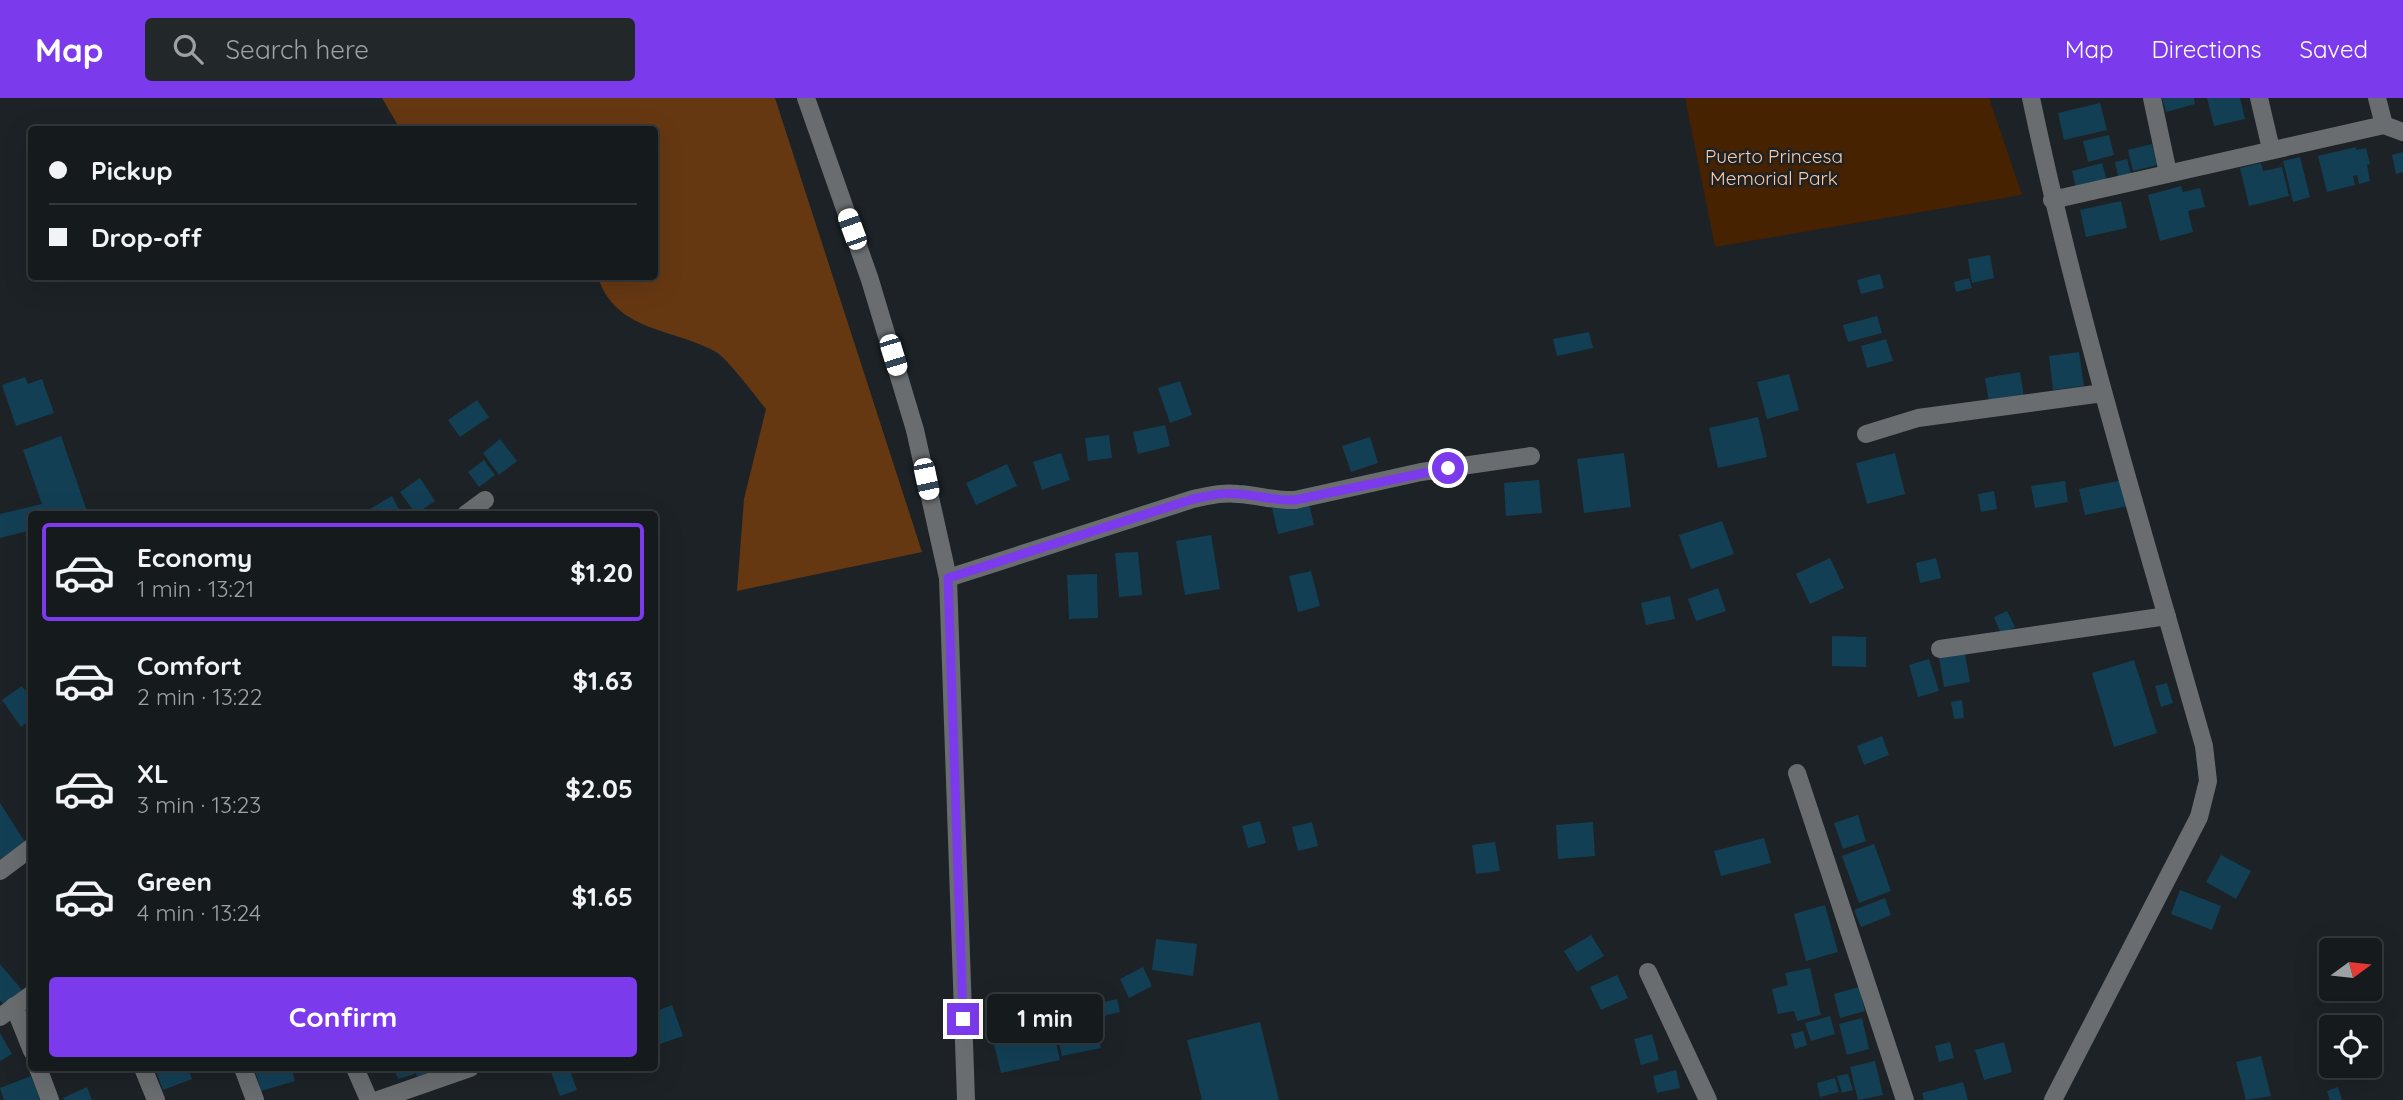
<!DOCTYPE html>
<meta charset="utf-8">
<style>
:root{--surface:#151a1c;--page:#222729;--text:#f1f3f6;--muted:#9da1a3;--line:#34383b;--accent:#7c3aed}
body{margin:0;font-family:Quicksand,sans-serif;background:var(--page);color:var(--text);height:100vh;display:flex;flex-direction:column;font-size:26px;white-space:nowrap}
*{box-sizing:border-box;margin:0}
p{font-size:23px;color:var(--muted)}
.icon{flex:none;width:38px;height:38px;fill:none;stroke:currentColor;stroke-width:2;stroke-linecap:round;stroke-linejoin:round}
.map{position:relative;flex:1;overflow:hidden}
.drawer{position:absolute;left:28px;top:413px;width:630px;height:560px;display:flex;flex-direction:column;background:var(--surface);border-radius:7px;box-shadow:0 7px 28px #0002,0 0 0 2px var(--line)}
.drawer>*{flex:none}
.hud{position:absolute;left:28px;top:28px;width:630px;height:154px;border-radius:7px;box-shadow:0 7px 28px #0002,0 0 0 2px var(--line);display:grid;align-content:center;height:154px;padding:0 21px;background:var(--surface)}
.needle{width:46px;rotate:75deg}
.buttons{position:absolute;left:2319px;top:840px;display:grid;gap:14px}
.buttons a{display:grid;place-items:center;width:63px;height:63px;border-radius:7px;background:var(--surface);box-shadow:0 7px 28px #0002,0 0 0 2px var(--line);font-size:35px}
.end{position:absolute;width:32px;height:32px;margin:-16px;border:9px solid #7c3aed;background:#fff;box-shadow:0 0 0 4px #fff}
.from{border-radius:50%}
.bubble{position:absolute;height:49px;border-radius:7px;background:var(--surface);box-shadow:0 7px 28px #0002,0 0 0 2px var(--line);font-size:23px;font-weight:700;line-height:49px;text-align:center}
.car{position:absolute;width:21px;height:42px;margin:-21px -10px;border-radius:9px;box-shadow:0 0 5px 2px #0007;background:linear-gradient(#fff 24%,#345 0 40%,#fff 0 76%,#345 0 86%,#fff 0)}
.hud b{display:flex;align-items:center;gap:24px;height:66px;font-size:26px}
.hud b+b{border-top:2px solid var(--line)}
.hud i{width:18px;height:18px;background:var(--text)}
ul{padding:12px 0 0;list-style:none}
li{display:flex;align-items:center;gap:21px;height:98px;margin:0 14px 10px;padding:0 7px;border:4px solid transparent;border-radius:7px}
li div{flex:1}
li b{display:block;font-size:26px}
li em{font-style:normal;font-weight:700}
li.on{border-color:var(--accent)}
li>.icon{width:63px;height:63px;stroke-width:1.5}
.action{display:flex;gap:14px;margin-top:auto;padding:14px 21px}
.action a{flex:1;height:80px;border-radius:7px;background:var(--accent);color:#fff;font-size:28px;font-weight:700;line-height:80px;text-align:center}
header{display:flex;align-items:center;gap:42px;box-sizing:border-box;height:98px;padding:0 35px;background:var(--accent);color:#fff}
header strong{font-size:33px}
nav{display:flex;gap:38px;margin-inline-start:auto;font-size:24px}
.search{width:490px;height:63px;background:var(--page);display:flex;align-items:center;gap:18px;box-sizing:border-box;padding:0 24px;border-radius:7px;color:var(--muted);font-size:26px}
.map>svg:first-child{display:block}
</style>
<header>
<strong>Map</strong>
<div class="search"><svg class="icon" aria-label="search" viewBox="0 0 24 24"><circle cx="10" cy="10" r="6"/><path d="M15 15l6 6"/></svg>Search here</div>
<nav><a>Map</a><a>Directions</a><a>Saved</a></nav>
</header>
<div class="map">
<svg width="2403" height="1002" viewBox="0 0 2403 1002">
<rect width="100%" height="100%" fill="#1c2226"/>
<polygon fill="#462201" points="1685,0 1989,0 2022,97 1715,149"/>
<path fill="#663812" d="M382,0H775L922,454L737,493L744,401L766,311C756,299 728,261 716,254C674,230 615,234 598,179L654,178V32L400,31Z"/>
<g fill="#133f55">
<polygon points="2162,0 2194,0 2195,6 2166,14"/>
<polygon points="2207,0 2240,0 2245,21 2214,28"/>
<polygon points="2100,5 2107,32 2064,42 2058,15"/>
<polygon points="2109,37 2114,57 2088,64 2083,43"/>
<polygon points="2152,46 2157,67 2133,73 2128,52"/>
<polygon points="2356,49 2356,52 2366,50 2370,66 2367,67 2370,83 2359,86 2357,77 2353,78 2355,87 2327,94 2318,58"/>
<polygon points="2403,54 2403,74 2396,76 2392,57"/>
<polygon points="2300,59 2310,99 2293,104 2283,63"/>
<polygon points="2127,61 2132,80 2119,83 2115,64"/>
<polygon points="2102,65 2108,86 2077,94 2072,73"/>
<polygon points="2261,65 2263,73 2282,69 2289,98 2249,108 2240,70"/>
<polygon points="2181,88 2183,94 2200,90 2205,109 2188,113 2193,134 2160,143 2148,97"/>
<polygon points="2121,103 2127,130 2086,139 2080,112"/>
<polygon points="1990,157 1994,180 1972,185 1968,161"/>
<polygon points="1880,176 1884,190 1861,196 1857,182"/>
<polygon points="1969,180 1972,190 1956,194 1954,184"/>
<polygon points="1877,218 1882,235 1848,244 1843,227"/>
<polygon points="1589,234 1593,250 1557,258 1553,241"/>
<polygon points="1886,241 1893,263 1867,270 1861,248"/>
<polygon points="2079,254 2084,288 2053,292 2049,258"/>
<polygon points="2020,274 2024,299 1989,305 1985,280"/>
<polygon points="1789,276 1799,312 1767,321 1757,284"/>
<polygon points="25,279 28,286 42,281 54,315 16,328 2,287"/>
<polygon points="1180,283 1192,317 1170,325 1158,290"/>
<polygon points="477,302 489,319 460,339 448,322"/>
<polygon points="1758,319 1767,359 1718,370 1709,330"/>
<polygon points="1165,327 1170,348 1138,356 1133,334"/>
<polygon points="1109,337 1112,360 1088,363 1085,340"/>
<polygon points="61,338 88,416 32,416 32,432 0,440 0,416 42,406 23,352"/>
<polygon points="1370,339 1378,365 1351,374 1342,348"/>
<polygon points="500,341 517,363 499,377 483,355"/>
<polygon points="1061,355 1070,382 1042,392 1033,364"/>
<polygon points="1624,355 1631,409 1584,415 1577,361"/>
<polygon points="1895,355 1905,396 1867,406 1856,365"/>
<polygon points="484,362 495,377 479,389 468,374"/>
<polygon points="1007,366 1017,388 976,407 966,385"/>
<polygon points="420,380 435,403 416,416 400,394"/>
<polygon points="1539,382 1542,415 1506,418 1504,385"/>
<polygon points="2123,382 2128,408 2085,417 2079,391"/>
<polygon points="2065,383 2068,404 2035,410 2031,388"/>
<polygon points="1994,393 1997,411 1981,414 1978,396"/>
<polygon points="392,398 400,413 394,416 364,416 363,415"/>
<polygon points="1308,401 1314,427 1278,436 1272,410"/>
<polygon points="1722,423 1734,456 1691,471 1679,437"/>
<polygon points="1211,437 1220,491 1185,497 1176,443"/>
<polygon points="1138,454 1142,497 1119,499 1115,455"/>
<polygon points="1830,460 1844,490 1810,506 1796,476"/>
<polygon points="1936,460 1941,480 1920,485 1916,465"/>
<polygon points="1311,473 1320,508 1298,514 1289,478"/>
<polygon points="1097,476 1098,520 1069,521 1067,477"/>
<polygon points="1718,490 1726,513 1696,523 1688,501"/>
<polygon points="1670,498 1675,521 1646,527 1641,505"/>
<polygon points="2007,513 2015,529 2001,536 1994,519"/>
<polygon points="1832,538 1866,539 1866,569 1832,568"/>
<polygon points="1965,556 1970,584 1944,589 1939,560"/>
<polygon points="1929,561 1939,593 1918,599 1909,567"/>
<polygon points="2134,562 2157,635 2114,649 2092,575"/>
<polygon points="2167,585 2173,605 2161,609 2155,588"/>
<polygon points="22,588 32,601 32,621 21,629 2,602"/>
<polygon points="1962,602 1964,620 1954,621 1951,604"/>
<polygon points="1882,638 1889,657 1864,667 1857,648"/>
<polygon points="0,705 25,744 0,761"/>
<polygon points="1858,717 1866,743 1843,751 1834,725"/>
<polygon points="1260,723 1266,745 1248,750 1242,728"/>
<polygon points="1312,724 1318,748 1298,753 1292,729"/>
<polygon points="1593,724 1595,758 1558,761 1556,727"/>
<polygon points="1764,740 1771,765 1721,778 1714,753"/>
<polygon points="1495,744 1500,773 1476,776 1472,747"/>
<polygon points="1874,746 1891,793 1859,805 1842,758"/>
<polygon points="2221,757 2251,773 2236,801 2206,784"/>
<polygon points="2180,792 2221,808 2212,832 2171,816"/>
<polygon points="1885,800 1891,817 1861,829 1854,812"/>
<polygon points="1825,807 1838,854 1806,863 1794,816"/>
<polygon points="1591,837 1604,858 1577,874 1564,853"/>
<polygon points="1156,841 1197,846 1193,878 1152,872"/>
<polygon points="0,866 23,893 5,908 0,902"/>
<polygon points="1143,869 1152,888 1129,900 1120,881"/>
<polygon points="1810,870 1821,917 1797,923 1794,913 1778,916 1772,891 1788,887 1785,875"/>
<polygon points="1617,877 1628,900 1601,912 1590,889"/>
<polygon points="1859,889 1865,913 1840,920 1834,896"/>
<polygon points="1117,901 1120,914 1063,928 1059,915"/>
<polygon points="672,907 683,938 654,948 654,914"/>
<polygon points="1049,916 1060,962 1001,975 990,930"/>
<polygon points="1830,918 1835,936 1811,943 1805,925"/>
<polygon points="1862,920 1869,951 1847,957 1839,926"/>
<polygon points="1260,924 1279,1002 1202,1002 1187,942"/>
<polygon points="1095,926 1101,950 1062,958 1057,934"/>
<polygon points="1803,933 1807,947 1795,951 1791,936"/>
<polygon points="0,935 12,956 0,963"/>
<polygon points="1652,936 1659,962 1641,967 1634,941"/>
<polygon points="1950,944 1954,960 1939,964 1935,948"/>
<polygon points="2004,944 2012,974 1984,982 1975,952"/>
<polygon points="2261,958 2271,998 2246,1002 2236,964"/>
<polygon points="1875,963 1883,997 1858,1002 1850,969"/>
<polygon points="155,970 188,970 192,981 163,992"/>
<polygon points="265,970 291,970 295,983 261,993 255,972"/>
<polygon points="394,970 413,970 415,976 398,981"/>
<polygon points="414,970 443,970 444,973 417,979"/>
<polygon points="565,970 569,970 577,992 560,998 551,974"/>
<polygon points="1676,972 1680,990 1657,995 1653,978"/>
<polygon points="1848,976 1853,992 1842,995 1837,978"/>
<polygon points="31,978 40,1002 4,1002 0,990"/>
<polygon points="1835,980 1839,994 1820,999 1817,985"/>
<polygon points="1963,984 1968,1002 1924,1002 1922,995"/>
<polygon points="87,989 92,1002 64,1002 63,1000"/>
<polygon points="2338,989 2342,1002 2330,1002 2327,993"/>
</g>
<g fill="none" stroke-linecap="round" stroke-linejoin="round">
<g stroke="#696d6f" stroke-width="18">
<polyline points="806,0 870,182 915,332 948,480 966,1002"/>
<path d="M2031,0C2077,219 2143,433 2204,648L2208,683L2199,719L2053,1002"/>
<polyline points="2152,0 2168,75"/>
<polyline points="2259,0 2271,51"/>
<polyline points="2377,0 2384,27"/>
<polyline points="2052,102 2384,27 2403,34"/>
<polyline points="1866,336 1918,320 2103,295"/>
<polyline points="466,416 485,402"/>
<path d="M948,480L1193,401C1208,398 1222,394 1238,396C1258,397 1275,403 1295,402L1421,374L1531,358"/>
<polyline points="1940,551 2167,518"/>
<polyline points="1797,675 1905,1002"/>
<polyline points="0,773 32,749"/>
<polyline points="1648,874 1708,1002"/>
<polyline points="14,908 32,953"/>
<polyline points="0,919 32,896"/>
<polyline points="38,970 50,1002"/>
<polyline points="143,970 156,1002"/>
<polyline points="243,970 255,1002"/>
<polyline points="355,970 369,1002"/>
<polyline points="378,1002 470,970"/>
</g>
</g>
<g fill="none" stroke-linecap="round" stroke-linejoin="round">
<path stroke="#7c3aed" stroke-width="9" d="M963,921L948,480L1193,401C1208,398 1222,394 1238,396C1258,397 1275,403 1295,402L1448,370"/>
</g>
<g text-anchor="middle" stroke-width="5" stroke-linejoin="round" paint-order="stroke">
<g font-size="19" fill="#ffc9a3" stroke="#1c2226">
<text x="1774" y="65">Puerto Princesa<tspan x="1774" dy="22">Memorial Park</tspan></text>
</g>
</g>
</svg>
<div class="buttons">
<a><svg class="needle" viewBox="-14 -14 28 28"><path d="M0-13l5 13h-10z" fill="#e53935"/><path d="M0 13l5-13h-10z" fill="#9da1a3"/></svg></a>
<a><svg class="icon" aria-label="locate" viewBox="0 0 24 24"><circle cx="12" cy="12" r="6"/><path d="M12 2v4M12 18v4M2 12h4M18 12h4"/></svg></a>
</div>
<i class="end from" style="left:1448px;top:370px"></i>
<i class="end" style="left:963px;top:921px"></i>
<div class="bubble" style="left:987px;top:896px;width:116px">1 min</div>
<i class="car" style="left:852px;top:131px;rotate:340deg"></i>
<i class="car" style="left:893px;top:257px;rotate:163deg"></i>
<i class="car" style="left:926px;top:381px;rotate:168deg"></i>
<div class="hud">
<b><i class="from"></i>Pickup</b>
<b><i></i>Drop-off</b>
</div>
<section class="drawer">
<ul>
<li class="on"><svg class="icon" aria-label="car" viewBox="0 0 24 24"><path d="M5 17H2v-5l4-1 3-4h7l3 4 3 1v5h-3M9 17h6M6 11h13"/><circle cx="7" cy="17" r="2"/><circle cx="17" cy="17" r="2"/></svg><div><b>Economy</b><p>1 min · 13:21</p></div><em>$1.20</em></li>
<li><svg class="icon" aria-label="car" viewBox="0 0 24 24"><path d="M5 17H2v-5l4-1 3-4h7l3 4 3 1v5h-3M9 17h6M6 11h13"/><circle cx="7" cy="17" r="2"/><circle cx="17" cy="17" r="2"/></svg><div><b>Comfort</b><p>2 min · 13:22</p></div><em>$1.63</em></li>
<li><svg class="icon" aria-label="car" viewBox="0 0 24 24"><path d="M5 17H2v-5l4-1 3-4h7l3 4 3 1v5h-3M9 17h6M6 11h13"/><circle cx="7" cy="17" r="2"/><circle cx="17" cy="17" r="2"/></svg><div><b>XL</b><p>3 min · 13:23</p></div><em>$2.05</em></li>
<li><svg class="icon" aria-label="car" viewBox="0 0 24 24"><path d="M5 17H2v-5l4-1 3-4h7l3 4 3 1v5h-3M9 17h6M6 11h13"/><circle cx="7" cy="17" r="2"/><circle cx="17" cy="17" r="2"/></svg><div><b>Green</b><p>4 min · 13:24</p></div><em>$1.65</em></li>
</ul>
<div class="action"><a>Confirm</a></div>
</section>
</div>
